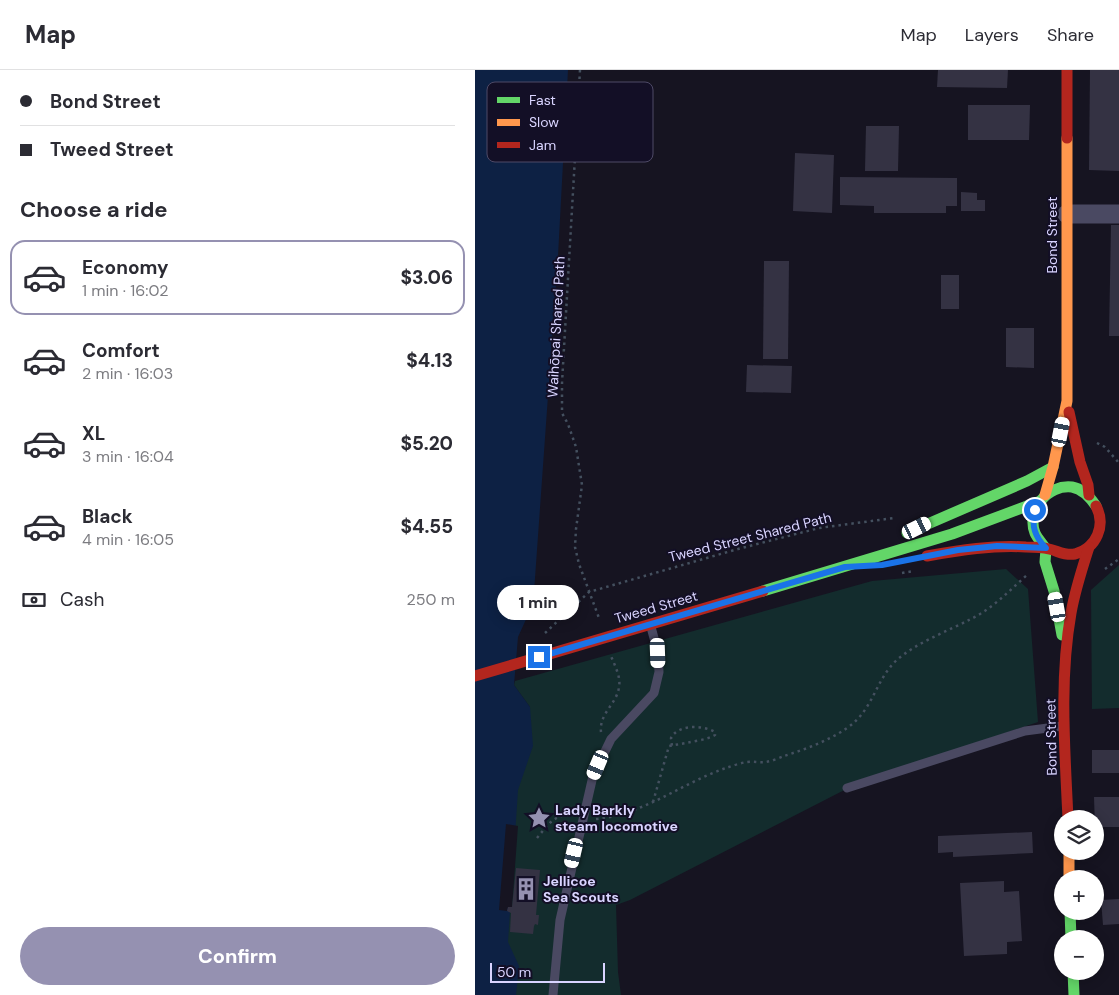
<!DOCTYPE html>
<meta charset="utf-8">
<style>
:root{--surface:#fff;--page:#f7f7f7;--text:#2b2b33;--muted:#7c7c81;--line:#e1e1e2;--accent:#9591b1}
body{margin:0;font-family:"DM Sans",sans-serif;background:var(--page);color:var(--text);height:100vh;display:flex;flex-direction:column;font-size:19px;white-space:nowrap}
*{box-sizing:border-box;margin:0}
p{font-size:16px;color:var(--muted)}
.icon{flex:none;width:28px;height:28px;fill:none;stroke:currentColor;stroke-width:2;stroke-linecap:round;stroke-linejoin:round}
.map{position:relative;flex:1;overflow:hidden}
.drawer{display:flex;flex-direction:column;background:var(--surface);width:475px}
.drawer>*{flex:none}
.banner{display:grid;align-content:center;height:110px;padding:0 20px;background:var(--surface)}
.tools{position:absolute;left:579px;top:740px;display:grid;gap:10px}
.tools a{display:grid;place-items:center;width:50px;height:50px;border-radius:50%;background:var(--surface);box-shadow:0 2px 12px #0003;font-size:25px}
.scale{position:absolute;left:15px;bottom:12px;width:115px;box-sizing:border-box;padding-left:5px;border:2px solid #d9d4ff;border-top:0;font-size:14px;line-height:18px;white-space:nowrap;color:#d9d4ff;-webkit-text-stroke:4px #130f26;paint-order:stroke}
.end{position:absolute;width:22px;height:22px;margin:-11px;border:6px solid #1a73e8;background:#fff;box-shadow:0 0 0 2px #fff}
.from{border-radius:50%}
.bubble{position:absolute;height:35px;border-radius:18px;background:var(--surface);box-shadow:0 2px 12px #0003;font-size:16px;font-weight:800;line-height:35px;text-align:center}
.car{position:absolute;width:15px;height:30px;margin:-15px -8px;border-radius:6px;box-shadow:0 0 4px 1px #0007;background:linear-gradient(#fff 24%,#345 0 40%,#fff 0 76%,#345 0 86%,#fff 0)}
.banner b{display:flex;align-items:center;gap:18px;height:48px;font-size:19px}
.banner b+b{border-top:1px solid var(--line)}
.banner i{width:12px;height:12px;background:var(--text)}
ul{padding:0;list-style:none}
li{display:flex;align-items:center;gap:15px;height:75px;margin:0 10px 8px;padding:0 10px;border:2px solid transparent;border-radius:15px}
li div{flex:1}
li b{display:block;font-size:19px}
li em{font-style:normal;font-weight:800}
li.on{border-color:var(--accent)}
li>.icon{width:45px;height:45px;stroke-width:1.5}
h2{padding:0 20px;font-size:22px;line-height:60px}
.pay{display:flex;align-items:center;gap:12px;height:55px;padding:0 20px;font-size:19px}
.pay p{margin-inline-start:auto}
.action{display:flex;gap:10px;margin-top:auto;padding:10px 20px}
.action a{flex:1;height:58px;border-radius:30px;background:var(--accent);color:#fff;font-size:20px;font-weight:800;line-height:58px;text-align:center}
header{display:flex;align-items:center;gap:30px;box-sizing:border-box;height:70px;padding:0 25px;background:var(--surface);border-bottom:1px solid var(--line)}
header strong{font-size:24px}
nav{display:flex;gap:28px;margin-inline-start:auto;font-size:18px}
main{display:flex;flex:1;min-height:0}
.map>svg:first-child{display:block}
</style>
<header>
<strong>Map</strong>
<nav><a>Map</a><a>Layers</a><a>Share</a></nav>
</header>
<main>
<section class="drawer">
<div class="banner">
<b><i class="from"></i>Bond Street</b>
<b><i></i>Tweed Street</b>
</div>
<h2>Choose a ride</h2>
<ul>
<li class="on"><svg class="icon" aria-label="car" viewBox="0 0 24 24"><path d="M5 17H2v-5l4-1 3-4h7l3 4 3 1v5h-3M9 17h6M6 11h13"/><circle cx="7" cy="17" r="2"/><circle cx="17" cy="17" r="2"/></svg><div><b>Economy</b><p>1 min · 16:02</p></div><em>$3.06</em></li>
<li><svg class="icon" aria-label="car" viewBox="0 0 24 24"><path d="M5 17H2v-5l4-1 3-4h7l3 4 3 1v5h-3M9 17h6M6 11h13"/><circle cx="7" cy="17" r="2"/><circle cx="17" cy="17" r="2"/></svg><div><b>Comfort</b><p>2 min · 16:03</p></div><em>$4.13</em></li>
<li><svg class="icon" aria-label="car" viewBox="0 0 24 24"><path d="M5 17H2v-5l4-1 3-4h7l3 4 3 1v5h-3M9 17h6M6 11h13"/><circle cx="7" cy="17" r="2"/><circle cx="17" cy="17" r="2"/></svg><div><b>XL</b><p>3 min · 16:04</p></div><em>$5.20</em></li>
<li><svg class="icon" aria-label="car" viewBox="0 0 24 24"><path d="M5 17H2v-5l4-1 3-4h7l3 4 3 1v5h-3M9 17h6M6 11h13"/><circle cx="7" cy="17" r="2"/><circle cx="17" cy="17" r="2"/></svg><div><b>Black</b><p>4 min · 16:05</p></div><em>$4.55</em></li>
</ul>
<div class="pay"><svg class="icon" aria-label="cash" viewBox="0 0 24 24"><path d="M3 7h18v10H3z"/><circle cx="12" cy="12" r="2"/></svg>Cash<p>250 m</p></div>
<div class="action"><a>Confirm</a></div>
</section>
<div class="map">
<svg width="644" height="925" viewBox="0 0 644 925">
<rect width="100%" height="100%" fill="#161421"/>
<g fill="#132c2d">
<polygon points="644,495 644,638 617,639 616,520"/>
<polygon points="531,499 553,519 563,652 385,712 155,830 141,835 143,902 146,925 0,925 55,637 39,615 40,611 397,511"/>
</g>
<polygon fill="#0d2144" points="0,0 93,0 83,186 59,522 53,545 43,567 39,615 55,637 58,676 43,720 33,872 44,896 41,925 0,925"/>
<polygon fill="#161421" points="31,754 43,756 37,837 33,837 32,841 24,840"/>
<g fill="#343243">
<polygon points="463,0 533,0 532,18 462,17"/>
<polygon points="615,0 644,0 644,101 614,100"/>
<polygon points="493,35 555,35 554,70 493,70"/>
<polygon points="391,56 424,56 423,101 390,101"/>
<polygon points="320,83 359,85 357,143 318,141"/>
<polygon points="365,107 482,108 482,136 471,136 471,143 399,143 399,136 365,135"/>
<polygon points="486,122 502,123 502,130 510,130 510,141 486,141"/>
<polygon points="636,155 644,155 644,266 634,266"/>
<polygon points="289,191 314,191 313,289 288,289"/>
<rect x="466" y="205" width="18" height="34"/>
<polygon points="531,258 559,258 559,298 531,297"/>
<polygon points="272,295 317,296 316,323 271,322"/>
<rect x="617" y="680" width="27" height="23"/>
<polygon points="619,727 644,727 644,757 620,757"/>
<polygon points="557,762 558,783 478,787 478,782 463,783 463,766"/>
<polygon points="41,798 65,800 61,845 64,845 63,855 60,854 59,856 58,864 35,862 36,843 32,841 33,837 37,837"/>
<polygon points="529,811 529,822 544,821 547,871 532,872 532,884 489,886 485,813"/>
<polygon points="644,829 644,854 628,855 626,830"/>
</g>
<g fill="none" stroke-linecap="round" stroke-linejoin="round">
<g stroke="#44505f" stroke-width="2.5" stroke-dasharray="2.5 4" stroke-linecap="butt">
<polyline points="105,0 87,313 87,343 93,354 101,377 107,415 101,459 100,477 104,494 124,548"/>
<polyline points="622,373 630,377 644,393"/>
<polyline points="630,499 644,489"/>
<polyline points="427,503 439,501"/>
<polyline points="70,563 114,522 263,479 344,458 419,448"/>
<path d="M126,662C124,643 142,634 144,617C146,607 140,596 136,586"/>
<path d="M178,732L194,676C200,675 205,674 211,673C220,671 231,670 240,665V662C228,655 203,654 196,668L197,676"/>
<path d="M121,749C168,745 207,713 251,698C257,696 265,693 272,692C279,691 285,693 291,692C297,691 304,688 309,686C331,679 353,671 372,658C399,640 400,609 423,589C443,572 473,561 496,549C518,538 534,521 552,505"/>
<path d="M62,768C72,756 79,744 96,745"/>
</g>
<g stroke="#4a4962" stroke-width="9">
<polyline points="372,718 550,661 588,656"/>
<polyline points="78,925 85,850 118,706 136,669 179,623 184,602 183,583 176,557"/>
</g>
<polyline stroke="#4a4962" stroke-width="19" points="592,144 644,144"/>
<g stroke="#63d668" stroke-width="11">
<polyline points="432,463 552,411 578,397"/>
<polyline points="571,479 570,492 579,521 587,565"/>
<path d="M571,479C568,474 562,468 560,463C551,440 573,414 597,417C608,419 615,427 621,436"/>
<polyline points="288,521 477,464 563,432"/>
<polyline points="595,841 596,869"/>
<polyline points="598,901 599,925"/>
</g>
<g stroke="#ff974d" stroke-width="11">
<polyline points="570,425 578,397 592,331 592,68"/>
<polyline points="594,781 594,809"/>
</g>
<g stroke="#b3261e" stroke-width="11">
<polyline points="592,0 592,68"/>
<polyline points="594,342 605,392 613,415 614,425"/>
<path d="M452,486C485,480 518,475 551,477C559,477 567,477 574,479C583,481 590,486 600,484C622,478 631,455 621,436"/>
<polyline points="0,606 288,521"/>
<path d="M593,749C590,681 584,611 596,543C600,520 607,499 614,477"/>
</g>
</g>
<g fill="none" stroke-linecap="round" stroke-linejoin="round">
<path stroke="#1a73e8" stroke-width="6" d="M64,587L370,497L407,495L483,480L522,476L571,478C560,467 556,456 560,440"/>
</g>
<defs>
<symbol id="sight-bare" viewBox="-9 -9 18 18"><path d="M0-6L1.8-2.2L6-1.7L2.9 1.2L3.7 5.4L0 3.3L-3.7 5.4L-2.9 1.2L-6-1.7L-1.8-2.2Z" fill="#9591b1" stroke="#130f26" stroke-width="2.5" paint-order="stroke"/></symbol>
<symbol id="building-bare" viewBox="-9 -9 18 18"><path d="M-4-6H4V6H1V3H-1V6H-4ZM-2.5-4.3h1.7v1.8h-1.7ZM.8-4.3h1.7v1.8H.8ZM-2.5-1h1.7V.8h-1.7ZM.8-1h1.7V.8H.8Z" fill="#9591b1" stroke="#130f26" stroke-width="2.5" paint-order="stroke"/></symbol>
</defs>
<g fill-rule="evenodd">
<use href="#sight-bare" x="48" y="732" width="32" height="32"/>
<use href="#building-bare" x="35" y="803" width="32" height="32"/>
</g>
<g text-anchor="middle" stroke-width="4" stroke-linejoin="round" paint-order="stroke">
<g font-size="14" fill="#d9d4ff" stroke="#130f26">
<text transform="translate(577 165) rotate(-90)" y="5">Bond Street</text>
<text transform="translate(81 257) rotate(-87)" y="5">Waihōpai Shared Path</text>
<text transform="translate(275 467) rotate(-14)" y="5">Tweed Street Shared Path</text>
<text transform="translate(181 537) rotate(-16)" y="5">Tweed Street</text>
<text transform="translate(576 667) rotate(-91)" y="5">Bond Street</text>
</g>
<g font-size="14" font-weight="bold" fill="#d9d4ff" stroke="#130f26" text-anchor="start">
<text x="80" y="745">Lady Barkly<tspan x="80" dy="16">steam locomotive</tspan></text>
<text x="68" y="816">Jellicoe<tspan x="68" dy="16">Sea Scouts</tspan></text>
</g>
</g>
<rect x="12" y="12" width="166" height="80" rx="8" fill="#130f26" stroke="#4e4a67" stroke-width="1"/>
<rect x="22" y="27" width="23" height="6" fill="#63d668"/>
<rect x="22" y="49" width="23" height="7" fill="#ff974d"/>
<rect x="22" y="72" width="23" height="6" fill="#b3261e"/>
<g font-size="14" fill="#d9d4ff">
<text x="54" y="35">Fast</text>
<text x="54" y="57">Slow</text>
<text x="54" y="80">Jam</text>
</g>
</svg>
<div class="tools">
<a><svg class="icon" aria-label="layers" viewBox="0 0 24 24"><path d="M12 4l9 5-9 5-9-5zM3 14l9 5 9-5"/></svg></a>
<a>+</a>
<a>−</a>
</div>
<div class="scale">50 m</div>
<i class="end from" style="left:560px;top:440px"></i>
<i class="end" style="left:64px;top:587px"></i>
<div class="bubble" style="left:22px;top:515px;width:82px">1 min</div>
<i class="car" style="left:586px;top:362px;rotate:11deg"></i>
<i class="car" style="left:442px;top:458px;rotate:64deg"></i>
<i class="car" style="left:582px;top:537px;rotate:350deg"></i>
<i class="car" style="left:183px;top:583px;rotate:178deg"></i>
<i class="car" style="left:123px;top:695px;rotate:203deg"></i>
<i class="car" style="left:99px;top:783px;rotate:193deg"></i>
</div>
</main>
